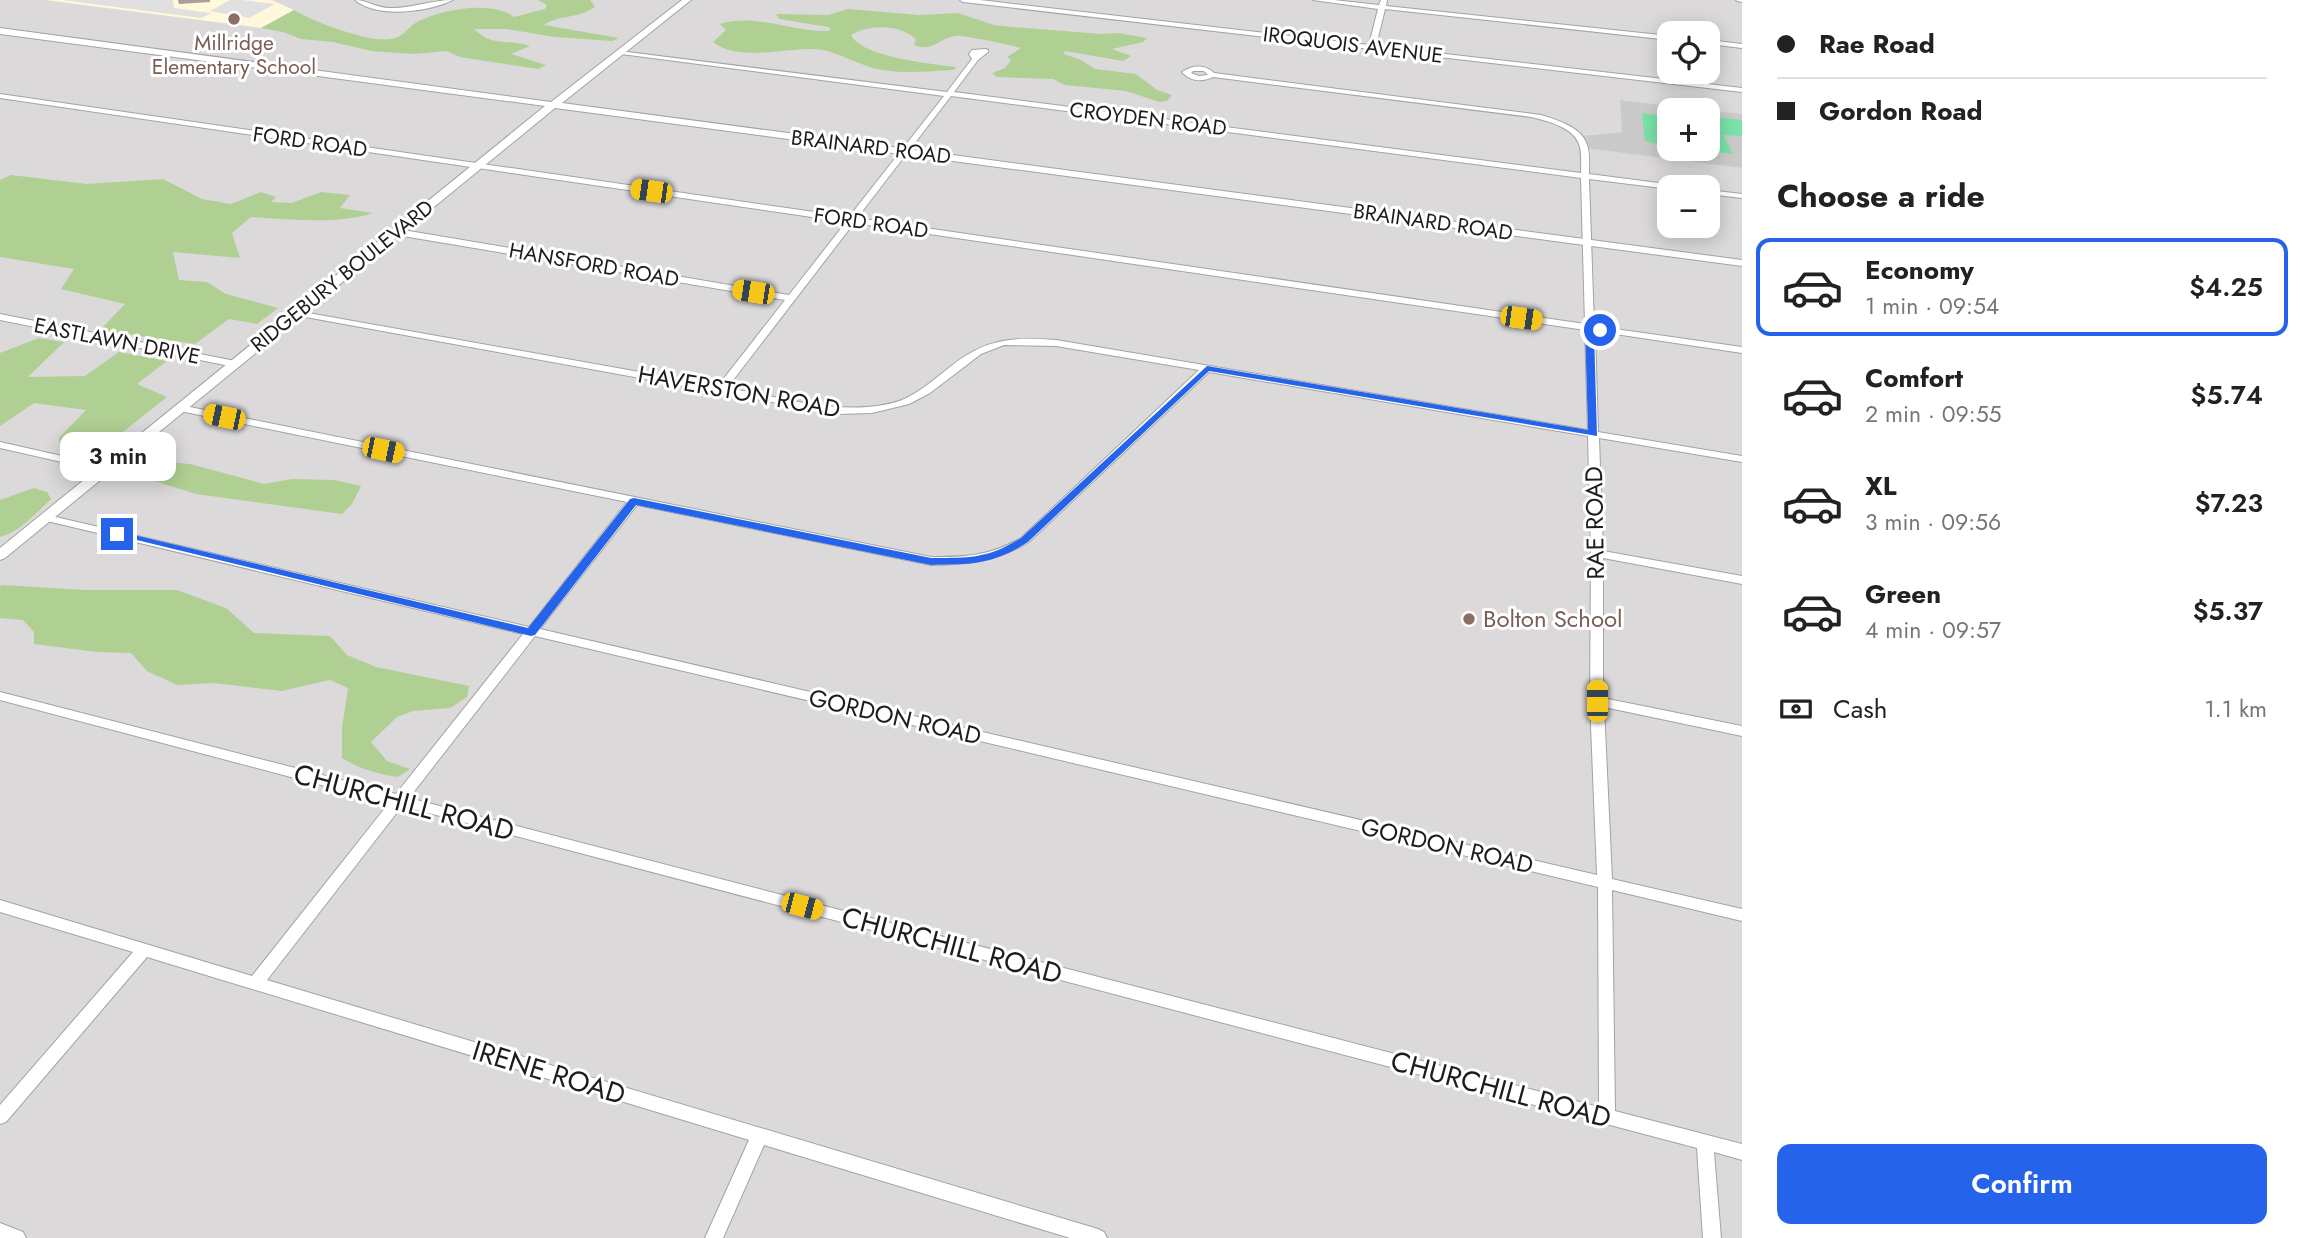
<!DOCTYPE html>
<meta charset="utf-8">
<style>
:root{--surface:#fff;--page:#f6f6f6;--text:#222;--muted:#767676;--line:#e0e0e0;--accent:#2563eb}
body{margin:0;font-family:Jost,sans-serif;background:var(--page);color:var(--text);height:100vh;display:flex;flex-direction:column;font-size:26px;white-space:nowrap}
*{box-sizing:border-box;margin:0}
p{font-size:23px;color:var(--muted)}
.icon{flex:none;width:38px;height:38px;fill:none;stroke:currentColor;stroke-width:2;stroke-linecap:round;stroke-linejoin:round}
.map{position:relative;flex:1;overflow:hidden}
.side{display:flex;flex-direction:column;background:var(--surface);width:560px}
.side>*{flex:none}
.top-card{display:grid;align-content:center;height:154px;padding:0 35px;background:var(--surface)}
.buttons{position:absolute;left:1657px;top:21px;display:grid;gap:14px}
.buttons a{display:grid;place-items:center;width:63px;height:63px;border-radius:14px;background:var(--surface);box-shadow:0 4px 18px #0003;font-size:35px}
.end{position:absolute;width:32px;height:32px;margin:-16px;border:9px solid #2563eb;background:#fff;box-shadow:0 0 0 4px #fff}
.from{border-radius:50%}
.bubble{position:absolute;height:49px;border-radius:14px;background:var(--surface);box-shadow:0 4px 18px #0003;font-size:23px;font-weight:600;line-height:49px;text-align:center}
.car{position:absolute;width:21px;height:42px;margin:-21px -10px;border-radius:9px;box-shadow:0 0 5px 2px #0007;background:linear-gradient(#f5c518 24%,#345 0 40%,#f5c518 0 76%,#345 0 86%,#f5c518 0)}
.top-card b{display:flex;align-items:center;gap:24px;height:66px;font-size:26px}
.top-card b+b{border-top:2px solid var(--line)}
.top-card i{width:18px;height:18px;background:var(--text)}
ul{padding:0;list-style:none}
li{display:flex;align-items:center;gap:21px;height:98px;margin:0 14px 10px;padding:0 21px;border:4px solid transparent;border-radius:14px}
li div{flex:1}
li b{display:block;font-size:26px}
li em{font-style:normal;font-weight:600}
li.active{border-color:var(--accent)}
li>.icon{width:63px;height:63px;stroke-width:1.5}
h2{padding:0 35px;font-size:32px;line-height:84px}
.pay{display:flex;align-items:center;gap:18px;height:77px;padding:0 35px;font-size:26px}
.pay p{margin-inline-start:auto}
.button{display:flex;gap:14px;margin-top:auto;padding:14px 35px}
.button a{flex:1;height:80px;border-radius:14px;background:var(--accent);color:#fff;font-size:28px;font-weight:600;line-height:80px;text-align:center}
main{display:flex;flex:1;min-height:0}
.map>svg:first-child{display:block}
</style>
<main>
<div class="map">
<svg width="1742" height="1238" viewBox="0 0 1742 1238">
<rect width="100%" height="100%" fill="#efe8e1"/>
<path fill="#dbd9da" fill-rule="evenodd" d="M0,0H1742V114L1620,100L1622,132L1579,135L1585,148L1742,168V1238H0ZM1670,33H1708V72H1670ZM1670,187H1708V226H1670Z"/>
<polygon fill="#fff8da" points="45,0 272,0 294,10 261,28"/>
<path fill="#cacaca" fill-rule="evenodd" d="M1620,100L1742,114V168L1584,148L1578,136L1622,132ZM1670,110H1708V149H1670Z"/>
<g fill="#b0d093">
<path d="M538,0H590L595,7C578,19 557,15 544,25L619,38L612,41L555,37L507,29H474C494,48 506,38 530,46L511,54L546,65L538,69L460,57L447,51L414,54L371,51L333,42L301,39L283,32L261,28L294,10C314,22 369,43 391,39C404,37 408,27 417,22C442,9 492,0 514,17L545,9L547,5Z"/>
<path d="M848,9L919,15L958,13L994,25L1012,27L1102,34L1118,33L1147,38L1143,42L1112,49L1131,56L1123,61L1065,51L1064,54L1081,60L1095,69L1136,74L1157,90L1172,95L1167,101L1159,102L1126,91L1065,85L1053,79L997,77L992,73L1005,68L1011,60L1007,57L1021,48C1011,45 965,35 956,36C939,37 934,53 914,45L916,39C899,24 869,24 851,35C861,57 932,64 956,67L954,70C923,71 894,76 864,65C847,59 830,49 813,49C784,48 738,62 713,42L726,30L720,24C757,13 792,32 828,31L831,29L828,27L779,19L776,14L828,15Z"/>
<path d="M11,175L87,184L163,179L202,199L231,204L261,192L276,197L271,202L292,203L321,192L350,195L340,208L373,213C335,225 290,219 251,217L232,233L240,258L173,252L179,280L207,282L226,294L278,308L257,324L229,319L195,344L100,330L125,304L61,289L74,269L0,257V180Z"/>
<polygon points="39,338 64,342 28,377 85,376 119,352 167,361 137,384 167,397 99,451 60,445 59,438 86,410 34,403 0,426 0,353"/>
<polygon points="153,461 190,464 264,484 292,479 334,480 361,486 352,504 342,514 196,494 132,474"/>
<path d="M34,488L47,492L51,499C36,513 20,532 0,537V500Z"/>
<path d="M3,585L85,590H177L226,608L254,633L330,636L347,655L376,667L469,686L467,697L450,708L413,711L397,717L371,742L387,761L410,769L398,777C377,774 360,769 342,758V728L348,688L330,680L282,691L214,683L177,685L147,671L131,653L97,652L34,644V632L23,620L0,618V586Z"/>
</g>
<g fill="#7ae3a8">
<polygon points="1642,113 1669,117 1669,146 1645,141"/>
<polygon points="1708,116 1742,120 1742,136 1723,135 1733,154 1689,149 1708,149"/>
</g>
<g fill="#e0e0e0">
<polygon points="62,0 173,0 174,8 211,13 201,18"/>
<polygon points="230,0 242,0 275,4 249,18 210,11"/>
</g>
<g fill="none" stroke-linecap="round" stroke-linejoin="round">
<defs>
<g id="minor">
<path d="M355,0C368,0 377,9 392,8C413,8 432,0 453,0C427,12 378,19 355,0Z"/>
<polygon points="960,0 980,0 1369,45 1378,9 1313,0 1334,0 1379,5 1381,0 1387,0 1386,6 1670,36 1670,40 1385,9 1376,46 1742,88 1742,92 963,2"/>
<polygon points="1736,0 1742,0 1742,2 1737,1"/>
<polygon points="1708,40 1742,44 1742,48 1708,44"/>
<path d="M986,49L988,50V52L978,60L954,92L1581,173C1581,164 1582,152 1579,144C1573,127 1547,121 1531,117L1213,77C1202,82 1191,82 1182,72C1192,65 1205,64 1214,73L1541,115C1557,120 1582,127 1587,145C1590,153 1589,165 1589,174L1674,185L1678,187H1670V189L1589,179L1594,326L1742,347V353L1595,331L1598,432L1742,456V462L1599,438L1603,551L1742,576V584L1603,558V698L1742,726V736L1604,707L1612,879L1742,909V921L1612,890L1615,1111L1742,1144V1160L1714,1152L1721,1238H1703L1697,1148L402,806L267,980L1098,1229L1104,1232L1107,1238H1070L764,1145L723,1238H705L749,1140L147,957L6,1122L0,1124V1105L133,952L0,912V900L252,976L389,803L0,700V692L396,794L523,634L47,521L41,518L43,516L47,515L529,627L627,502L180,411L175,408L176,406L180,405L931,557C967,557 989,556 1021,538L1199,370L1056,346L1004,345L981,354L930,393L909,404L872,413L838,414L300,316L295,313L297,311L718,386L785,300L397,235L393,232L397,229L789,295L846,222L0,98V94L849,217L944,96L621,54L619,53V51L947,92L972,59L969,54L972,50ZM1193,71H1204L1208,75L1199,76L1191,73ZM951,96L1581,178L1585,324L857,218ZM854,223L1585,330L1588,430L1056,340C1012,337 986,338 950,367C935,379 920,392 902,400C850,419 780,397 727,388ZM1209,372L1588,436L1591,553L1590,701L1597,875L540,629L637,505L931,565C968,565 997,561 1029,542ZM535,636L1598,887L1599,1107L409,798Z"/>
<polygon points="1708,190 1742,194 1742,198 1708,194"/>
<polygon points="0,314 235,361 240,364 235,367 0,320"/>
<polygon points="0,442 106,466 111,469 106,472 0,448"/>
<polygon points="0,1223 23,1232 26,1238 0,1238"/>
</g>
<polygon id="tertiary" points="682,0 691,0 562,103 1742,260 1742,266 555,108 5,558 0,560 0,548 545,106 0,34 0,28 551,102"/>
</defs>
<use href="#minor" stroke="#a3a3a3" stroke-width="2"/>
<use href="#tertiary" stroke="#a3a3a3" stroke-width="2"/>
<use href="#minor" fill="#fff" fill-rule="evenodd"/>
<use href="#tertiary" fill="#fff" fill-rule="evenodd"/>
</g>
<polygon fill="#aa9f9c" points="178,0 210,0 210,2 179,4"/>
<path fill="#2563eb" d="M1590,326L1604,330L1594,332L1597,436L1209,371L1028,542C992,565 973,564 931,565L636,505L535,635L531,636L112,534L117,531L528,628L630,499L634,498L931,558C970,558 987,559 1021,538L1207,366L1588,430L1585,328Z"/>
<g fill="#8d6e63" stroke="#fff" stroke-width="2.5">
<circle cx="234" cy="19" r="7"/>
<circle cx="1469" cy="619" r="7"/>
</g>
<g text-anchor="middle" stroke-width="6" stroke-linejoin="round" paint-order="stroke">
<g font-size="21" fill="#785e54" stroke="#fff">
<text x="234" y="50">Millridge<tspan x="234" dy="24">Elementary School</tspan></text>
</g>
<g font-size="21" fill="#1c1c1c" stroke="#fff">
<text transform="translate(1353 45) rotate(7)" y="7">IROQUOIS AVENUE</text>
<text transform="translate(1148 119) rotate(7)" y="7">CROYDEN ROAD</text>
<text transform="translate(310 142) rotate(8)" y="7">FORD ROAD</text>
<text transform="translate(871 147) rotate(7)" y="7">BRAINARD ROAD</text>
<text transform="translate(1433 222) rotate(8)" y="7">BRAINARD ROAD</text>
<text transform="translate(871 223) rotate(8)" y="7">FORD ROAD</text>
<text transform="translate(594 265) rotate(10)" y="7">HANSFORD ROAD</text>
<text transform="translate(342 276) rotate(-39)" y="7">RIDGEBURY BOULEVARD</text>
<text transform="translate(117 341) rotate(11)" y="7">EASTLAWN DRIVE</text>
</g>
<g font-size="24" fill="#1c1c1c" stroke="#fff">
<text transform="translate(739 392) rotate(10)" y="8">HAVERSTON ROAD</text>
<text transform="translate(1595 523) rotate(-91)" y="8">RAE ROAD</text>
<text transform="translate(895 717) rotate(13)" y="8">GORDON ROAD</text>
<text transform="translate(1447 846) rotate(13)" y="8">GORDON ROAD</text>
</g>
<g font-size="24" fill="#785e54" stroke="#fff" text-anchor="start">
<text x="1483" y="627">Bolton School</text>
</g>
<g font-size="28" fill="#1c1c1c" stroke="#fff">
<text transform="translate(404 802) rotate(15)" y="10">CHURCHILL ROAD</text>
<text transform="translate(952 945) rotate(15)" y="10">CHURCHILL ROAD</text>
<text transform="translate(549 1072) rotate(17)" y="10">IRENE ROAD</text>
<text transform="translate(1501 1089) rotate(15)" y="10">CHURCHILL ROAD</text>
</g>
</g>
</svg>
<div class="buttons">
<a><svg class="icon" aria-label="locate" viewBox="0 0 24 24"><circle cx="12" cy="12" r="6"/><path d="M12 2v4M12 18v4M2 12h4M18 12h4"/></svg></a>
<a>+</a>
<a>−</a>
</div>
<i class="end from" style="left:1600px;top:330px"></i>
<i class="end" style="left:117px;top:534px"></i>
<div class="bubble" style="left:60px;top:432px;width:116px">3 min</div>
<i class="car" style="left:651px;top:191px;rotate:278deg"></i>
<i class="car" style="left:753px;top:292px;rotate:279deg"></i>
<i class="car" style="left:1521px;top:318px;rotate:98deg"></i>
<i class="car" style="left:224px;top:417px;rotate:282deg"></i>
<i class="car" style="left:383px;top:450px;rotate:102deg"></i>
<i class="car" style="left:1597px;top:701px;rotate:0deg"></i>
<i class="car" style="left:802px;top:906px;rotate:105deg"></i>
</div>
<section class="side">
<div class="top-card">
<b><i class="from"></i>Rae Road</b>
<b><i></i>Gordon Road</b>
</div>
<h2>Choose a ride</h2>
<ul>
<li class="active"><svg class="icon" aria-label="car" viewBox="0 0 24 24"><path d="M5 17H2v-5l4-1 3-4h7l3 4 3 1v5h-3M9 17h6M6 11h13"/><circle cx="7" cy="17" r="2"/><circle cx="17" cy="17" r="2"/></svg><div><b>Economy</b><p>1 min · 09:54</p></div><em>$4.25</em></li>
<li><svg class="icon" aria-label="car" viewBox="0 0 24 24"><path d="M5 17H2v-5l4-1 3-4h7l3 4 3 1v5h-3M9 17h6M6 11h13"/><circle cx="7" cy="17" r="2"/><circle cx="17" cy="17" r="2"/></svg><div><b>Comfort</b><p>2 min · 09:55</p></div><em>$5.74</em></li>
<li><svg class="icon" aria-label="car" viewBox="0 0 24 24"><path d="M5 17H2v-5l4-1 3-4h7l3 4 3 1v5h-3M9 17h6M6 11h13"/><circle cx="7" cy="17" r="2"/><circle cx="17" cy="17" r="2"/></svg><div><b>XL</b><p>3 min · 09:56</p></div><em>$7.23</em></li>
<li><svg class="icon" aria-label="car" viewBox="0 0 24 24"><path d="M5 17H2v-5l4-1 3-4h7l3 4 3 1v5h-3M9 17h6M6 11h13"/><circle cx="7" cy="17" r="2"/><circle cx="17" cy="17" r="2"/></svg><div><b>Green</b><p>4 min · 09:57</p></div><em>$5.37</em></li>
</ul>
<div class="pay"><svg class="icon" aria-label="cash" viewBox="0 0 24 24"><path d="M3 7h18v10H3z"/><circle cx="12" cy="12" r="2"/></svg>Cash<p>1.1 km</p></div>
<div class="button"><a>Confirm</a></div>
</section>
</main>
